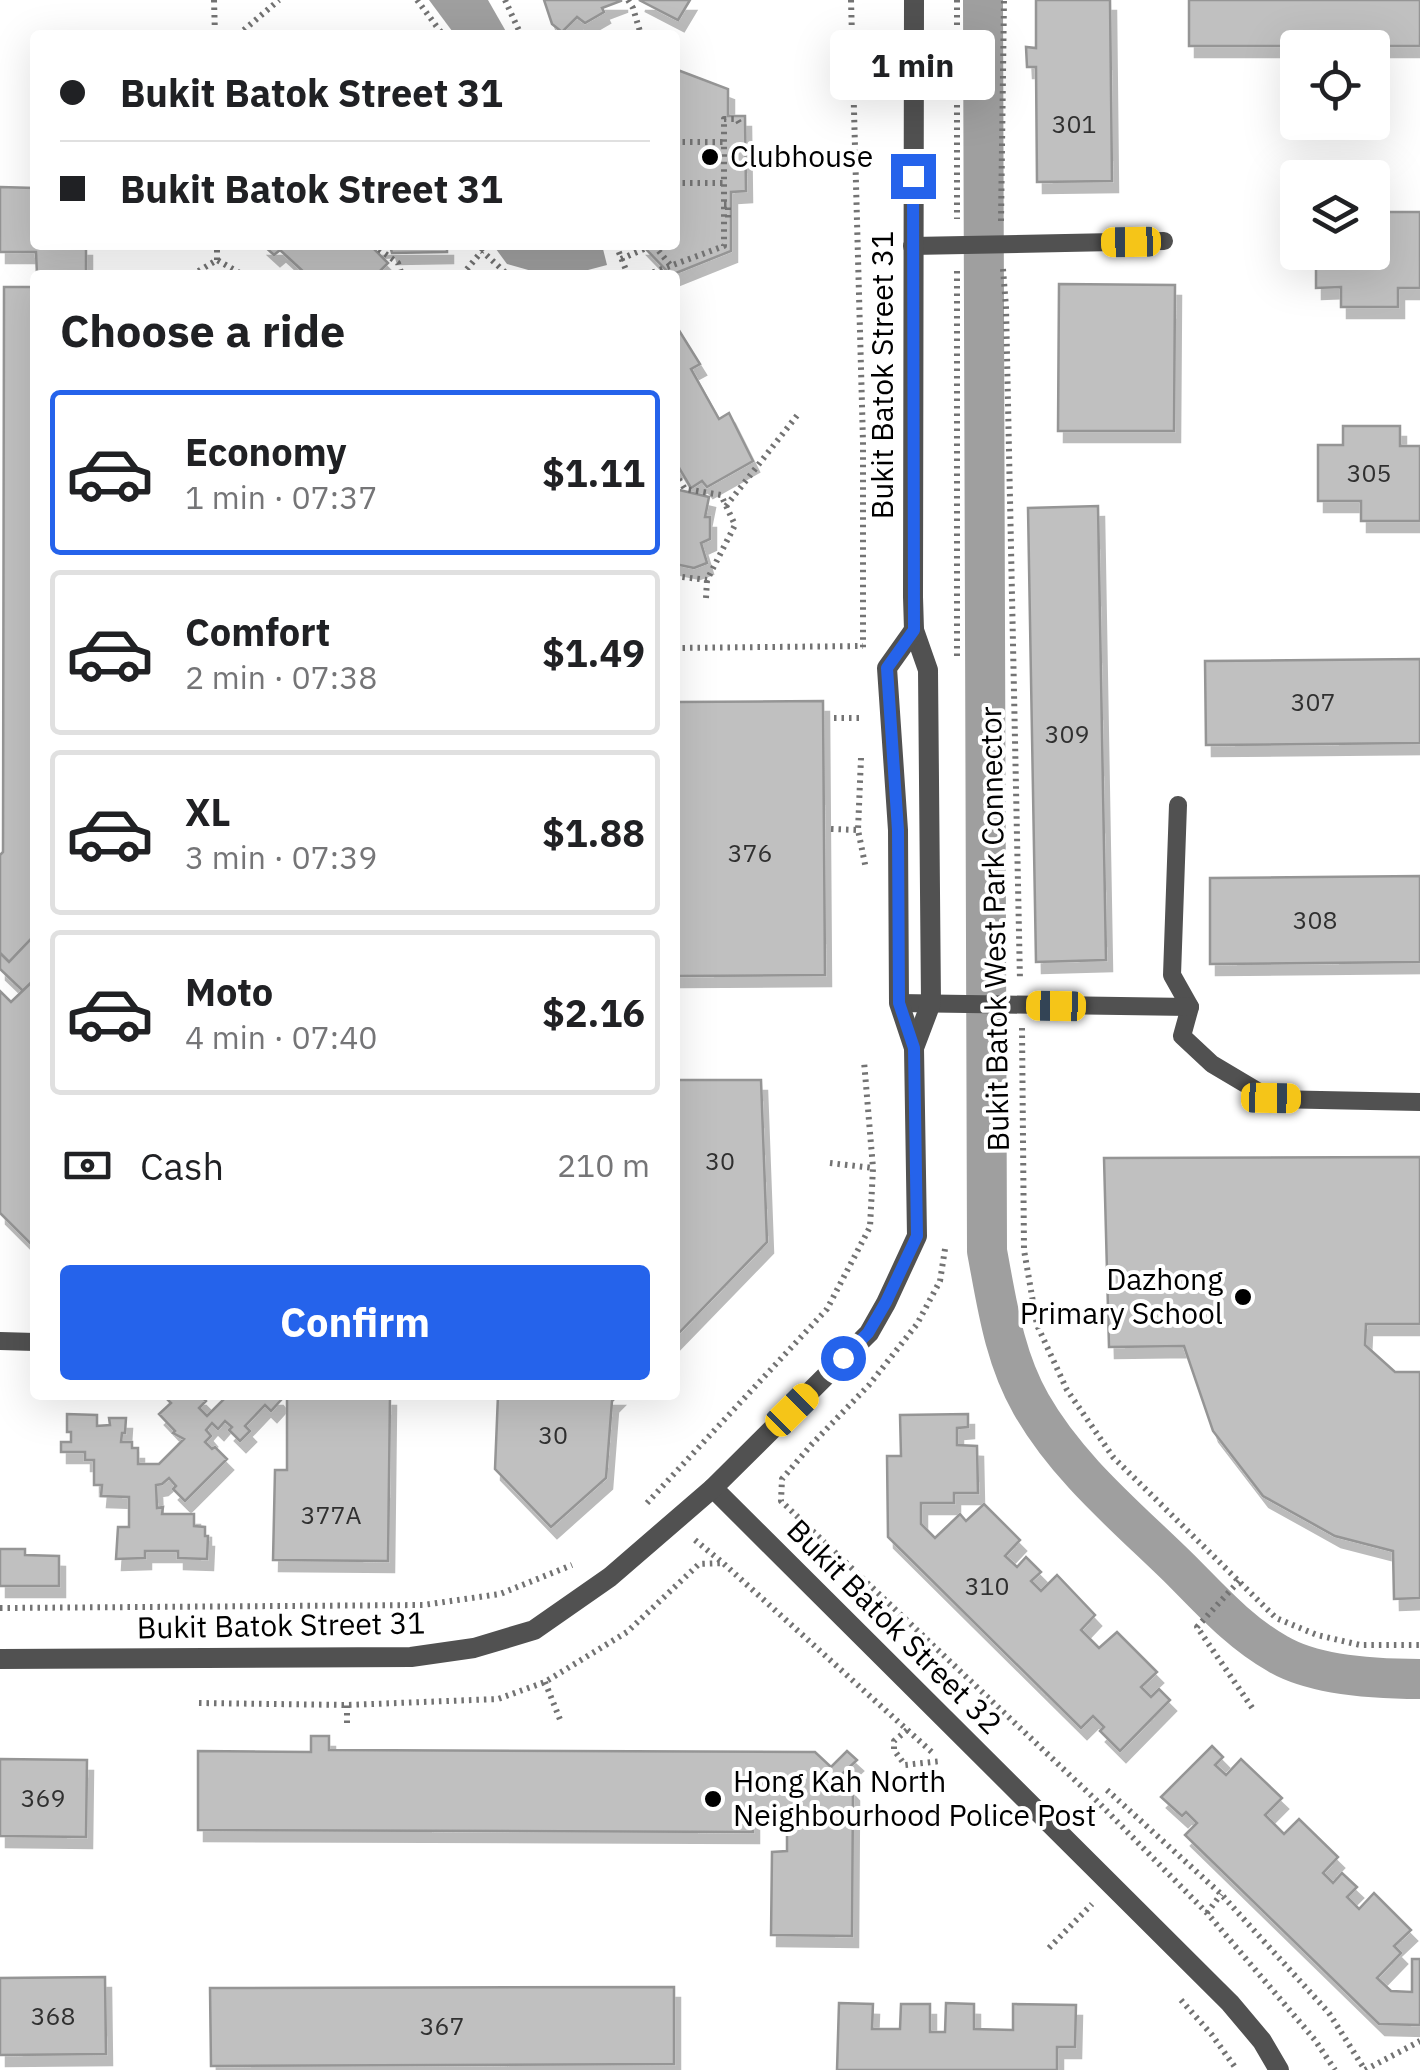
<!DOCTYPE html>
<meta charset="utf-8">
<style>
:root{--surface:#fff;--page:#f2f2f2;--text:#202124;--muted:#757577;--line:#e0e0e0;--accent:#2563eb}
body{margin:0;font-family:"IBM Plex Sans",sans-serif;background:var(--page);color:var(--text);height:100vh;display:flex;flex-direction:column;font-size:38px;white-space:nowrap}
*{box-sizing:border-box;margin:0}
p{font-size:32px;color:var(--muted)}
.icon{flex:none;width:55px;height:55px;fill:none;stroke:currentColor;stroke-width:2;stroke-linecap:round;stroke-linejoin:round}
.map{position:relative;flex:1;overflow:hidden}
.details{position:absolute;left:30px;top:270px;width:650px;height:1130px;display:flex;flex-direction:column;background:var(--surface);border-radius:10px;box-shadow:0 10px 40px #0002}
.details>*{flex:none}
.guide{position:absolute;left:30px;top:30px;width:650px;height:220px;border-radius:10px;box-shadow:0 10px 40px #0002;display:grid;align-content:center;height:220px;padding:0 30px;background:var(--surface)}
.fabs{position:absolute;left:1280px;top:30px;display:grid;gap:20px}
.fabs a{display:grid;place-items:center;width:110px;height:110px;border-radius:10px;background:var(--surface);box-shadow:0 10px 40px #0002;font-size:50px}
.end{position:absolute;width:45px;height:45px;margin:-22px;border:12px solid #2563eb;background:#fff;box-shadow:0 0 0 5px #fff}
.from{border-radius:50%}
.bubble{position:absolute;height:70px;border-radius:10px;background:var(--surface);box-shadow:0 10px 40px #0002;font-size:32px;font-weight:700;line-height:70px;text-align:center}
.car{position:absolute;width:30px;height:60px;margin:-30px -15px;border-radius:12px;box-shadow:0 0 8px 2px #0007;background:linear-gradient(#f5c518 24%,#345 0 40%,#f5c518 0 76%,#345 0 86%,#f5c518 0)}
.guide b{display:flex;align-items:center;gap:35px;height:95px;font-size:38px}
.guide b+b{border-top:2px solid var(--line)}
.guide i{width:25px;height:25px;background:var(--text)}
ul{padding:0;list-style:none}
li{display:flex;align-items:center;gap:30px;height:165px;margin:0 20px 15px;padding:0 10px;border:5px solid var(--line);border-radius:10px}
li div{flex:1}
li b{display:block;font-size:38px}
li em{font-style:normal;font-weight:700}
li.active{border-color:var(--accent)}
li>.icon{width:90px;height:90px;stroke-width:1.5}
h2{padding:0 30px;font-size:45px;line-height:120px}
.pay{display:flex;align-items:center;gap:25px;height:110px;padding:0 30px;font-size:38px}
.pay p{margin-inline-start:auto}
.action{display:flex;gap:20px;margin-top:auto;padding:20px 30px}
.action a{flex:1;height:115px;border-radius:10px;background:var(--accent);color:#fff;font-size:40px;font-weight:700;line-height:115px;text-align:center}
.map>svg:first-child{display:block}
</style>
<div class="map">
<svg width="1420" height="2070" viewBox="0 0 1420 2070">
<defs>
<filter id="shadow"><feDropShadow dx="6" dy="11" stdDeviation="0" flood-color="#0004"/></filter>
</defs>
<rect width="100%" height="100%" fill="#fff"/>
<g fill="#9f9f9f">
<polygon points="429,0 488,0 508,35 455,35"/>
<polygon points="493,245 602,245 607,265 569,275 546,275 507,264"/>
</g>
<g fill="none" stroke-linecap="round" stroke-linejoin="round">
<path stroke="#9f9f9f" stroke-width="40" d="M983,0L987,1251C997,1304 1004,1357 1031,1404C1068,1469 1127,1517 1180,1569C1210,1599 1240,1633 1278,1654C1315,1676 1378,1679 1420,1679"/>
</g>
<g fill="#c0c0c0" stroke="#959595" stroke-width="2.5" filter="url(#shadow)">
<polygon points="544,0 621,0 621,1 602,8 604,12 585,23 577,17 562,32 552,24"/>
<polygon points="639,0 690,0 678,20"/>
<polygon points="1036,0 1110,0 1112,181 1037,182 1036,67 1027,67 1026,47 1036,48"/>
<rect x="1189" y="0" width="231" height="46"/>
<polygon points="675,69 728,89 728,116 745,116 746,191 731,192 731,251 671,275 642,245 675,245"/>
<polygon points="0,187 35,188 35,245 86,245 86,275 37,275 36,252 0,252"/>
<polygon points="1372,212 1420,212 1420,288 1398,288 1398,307 1341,307 1341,287 1316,288 1316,252 1372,252"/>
<polygon points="263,245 370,245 388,263 376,275 307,275 280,250 274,255"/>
<polygon points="377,245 447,245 447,252 392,253 390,246 377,247"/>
<polygon points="1059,284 1175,285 1174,431 1058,431"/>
<polygon points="4,287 35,287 35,935 9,962 0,953 0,855 3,852"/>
<polygon points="675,324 700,364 691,369 719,419 729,413 753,461 707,487 702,481 691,488 678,466 675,467"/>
<polygon points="1343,426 1400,426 1400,446 1420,446 1420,521 1361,521 1361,501 1318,501 1318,445 1343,445"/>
<polygon points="675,489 709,497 705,517 710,517 710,539 701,543 707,563 694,568 675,564"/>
<polygon points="1098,506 1106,960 1036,962 1028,508"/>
<polygon points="1420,659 1420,743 1206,745 1205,661"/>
<polygon points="823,701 825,975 675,976 675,702"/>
<polygon points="1420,876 1420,962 1210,964 1210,878"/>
<polygon points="31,939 35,944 35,979 23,991 0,969 0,953 9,962"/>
<polygon points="35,979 35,1248 0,1213 0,991 11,1002"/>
<polygon points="675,1080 761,1080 767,1242 675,1337"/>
<polygon points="1420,1157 1420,1324 1366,1324 1365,1345 1395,1372 1420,1372 1420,1598 1394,1599 1393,1551 1335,1536 1263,1496 1213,1431 1184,1346 1109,1347 1104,1158"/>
<polygon points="167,1395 200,1395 206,1401 199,1408 207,1416 228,1395 277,1395 281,1400 271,1411 265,1405 245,1426 250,1431 240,1441 229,1430 232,1427 225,1421 218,1429 212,1423 206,1430 211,1436 205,1442 212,1449 215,1447 227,1459 185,1501 173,1489 176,1486 169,1478 162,1484 156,1485 157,1508 163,1507 162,1514 194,1514 194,1526 205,1527 205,1536 208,1536 207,1559 178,1558 178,1551 145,1551 145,1558 116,1559 118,1527 129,1527 129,1497 101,1496 102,1485 94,1485 94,1460 85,1460 85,1452 61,1452 61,1442 71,1442 71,1432 67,1432 67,1414 97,1415 97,1426 110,1425 109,1418 126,1418 125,1433 122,1433 121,1442 132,1442 132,1448 138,1448 138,1464 159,1464 184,1439 173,1433 175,1431 159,1414 171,1403 165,1397"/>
<polygon points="287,1395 390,1395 388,1561 273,1560 275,1470 287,1470"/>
<polygon points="498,1395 618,1395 612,1401 606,1478 551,1527 495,1469"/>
<polygon points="968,1414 968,1427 957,1428 957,1445 977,1446 978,1493 954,1493 954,1503 921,1503 921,1524 935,1538 960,1514 966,1521 984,1504 1020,1540 1005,1556 1017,1567 1026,1557 1041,1572 1031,1581 1041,1591 1057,1575 1095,1615 1081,1630 1099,1648 1117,1632 1157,1672 1141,1687 1151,1697 1159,1689 1170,1700 1120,1751 1100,1731 1104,1727 1093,1716 1081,1728 888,1537 887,1456 901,1456 900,1415"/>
<polygon points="0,1549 25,1549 25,1555 59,1556 59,1586 0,1586"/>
<polygon points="311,1736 329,1736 329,1750 815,1752 831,1767 847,1751 857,1760 840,1776 853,1790 852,1936 771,1935 772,1852 787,1851 787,1825 777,1812 753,1813 753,1832 198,1830 198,1751 311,1752"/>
<polygon points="1212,1746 1223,1757 1215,1765 1226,1775 1241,1759 1282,1798 1265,1815 1284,1834 1299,1819 1338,1857 1323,1873 1333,1883 1342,1873 1357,1887 1347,1897 1359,1909 1374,1893 1411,1930 1394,1946 1401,1953 1377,1978 1391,1991 1412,1992 1412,1959 1420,1959 1420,2025 1379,2024 1185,1835 1197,1823 1186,1812 1182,1816 1161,1797"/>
<polygon points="0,1759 87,1760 86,1837 0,1836"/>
<polygon points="105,1977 106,2054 0,2055 0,1978"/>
<polygon points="674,1987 674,2064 211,2066 210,1988"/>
<polygon points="839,2003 873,2004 872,2029 900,2029 901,2004 930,2004 930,2032 945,2032 946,2003 974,2004 974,2029 1013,2030 1013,2004 1076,2005 1075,2047 1057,2047 1057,2070 837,2070"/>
</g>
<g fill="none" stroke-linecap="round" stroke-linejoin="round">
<g stroke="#737373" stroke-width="6" stroke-dasharray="2.5 5" stroke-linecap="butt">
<polyline points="214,0 215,35"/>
<polyline points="417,0 443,35"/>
<polyline points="505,0 521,35"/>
<polyline points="628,0 633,8 641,35"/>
<polyline points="851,0 863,442 863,650"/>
<polyline points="957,0 957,219"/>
<polyline points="238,35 279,0"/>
<polyline points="675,78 677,80 675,81"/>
<polyline points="675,142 723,142"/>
<polyline points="675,183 723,183"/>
<polyline points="724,204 728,204 728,222"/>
<polyline points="1001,221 1004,0"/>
<polyline points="373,245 398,263 402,275"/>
<polyline points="616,245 628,275"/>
<polyline points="654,245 671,266"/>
<polyline points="621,259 653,245"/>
<polyline points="217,260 217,245"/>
<polyline points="1003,269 1006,307 1020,981"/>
<polyline points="957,271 957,659"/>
<polyline points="192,275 217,260 243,275"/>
<polyline points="462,275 482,251 508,275"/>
<polyline points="646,275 724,246 724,119 737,119 741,126"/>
<polyline points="675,473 685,489 721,495 735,525 707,580 675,576"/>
<polyline points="726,506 799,413"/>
<polyline points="706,598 707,580"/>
<polyline points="675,648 863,646"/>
<polyline points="834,718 862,718"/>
<polyline points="861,758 858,830 866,869"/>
<polyline points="831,829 858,830"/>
<polyline points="1022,1028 1024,1250 1037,1325 1067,1390 1113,1457 1276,1618 1317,1635 1360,1645 1420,1645"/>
<polyline points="830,1163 873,1168"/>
<polyline points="945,1249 940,1281 917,1324 869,1385 812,1444 782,1479 781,1501 1097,1801 1207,1913 1315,2040 1335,2070"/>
<polyline points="647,1503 827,1309 870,1227 873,1168 864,1061"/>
<polyline points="695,1540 723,1563 935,1755"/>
<polyline points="1239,1581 1197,1627 1253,1709"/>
<polyline points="0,1608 423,1605 500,1594 572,1565"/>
<polyline points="545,1682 561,1722"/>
<polyline points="199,1703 347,1705 498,1699 545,1682 627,1632 699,1564 723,1563"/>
<polyline points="347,1723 347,1705"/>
<polyline points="907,1730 894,1741 894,1750 905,1765 941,1761"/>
<polyline points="1107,1790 1221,1894 1329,2013 1365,2070 1420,2041"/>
<polyline points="1207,1913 1221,1894"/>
<polyline points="1049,1948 1092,1904"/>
<polyline points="1181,2000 1212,2035 1237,2070"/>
</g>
<g stroke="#515151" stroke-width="18">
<polyline points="912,246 1164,241"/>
<polyline points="1178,805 1172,975 1190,1007 1182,1036 1212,1064 1271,1099 1420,1102"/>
<polyline points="899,1003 1190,1007"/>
<polyline points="0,1341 35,1342"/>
</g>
<g stroke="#515151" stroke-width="20">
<polyline points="914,1048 931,1003 928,670 914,630 913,597 914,0"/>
<polyline points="713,1488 1230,2003 1262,2041 1279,2070"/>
<polyline points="0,1659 411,1657 474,1648 534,1630 610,1577 713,1488 869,1333 886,1303 917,1236 914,1048 899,1003 898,830 887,668 914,630"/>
</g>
</g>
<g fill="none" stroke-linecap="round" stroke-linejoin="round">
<polyline stroke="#2563eb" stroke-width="12" points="843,1358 868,1333 886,1302 917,1236 914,1048 899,1003 898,830 887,668 914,630 913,176"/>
</g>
<g fill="#000" stroke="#fff" stroke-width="4">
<circle cx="710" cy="157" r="10"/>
<circle cx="1243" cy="1297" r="10"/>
<circle cx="713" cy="1799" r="10"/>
</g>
<g text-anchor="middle" stroke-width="8" stroke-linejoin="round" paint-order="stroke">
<g font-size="25" fill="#303030">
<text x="1074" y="133">301</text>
<text x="1369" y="482">305</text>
<text x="1313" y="711">307</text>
<text x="1067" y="743">309</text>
<text x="750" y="862">376</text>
<text x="1315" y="929">308</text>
<text x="720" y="1170">30</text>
<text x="553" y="1444">30</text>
<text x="331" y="1524">377A</text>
<text x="987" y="1595">310</text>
<text x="43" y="1807">369</text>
<text x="53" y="2025">368</text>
<text x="442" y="2035">367</text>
</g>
<g font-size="30" fill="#000" stroke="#fff" text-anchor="start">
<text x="730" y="167">Clubhouse</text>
<text x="1223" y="1290" text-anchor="end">Dazhong<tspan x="1223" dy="34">Primary School</tspan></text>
<text x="733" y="1792">Hong Kah North<tspan x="733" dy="34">Neighbourhood Police Post</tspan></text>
</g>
<g font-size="30" fill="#000" stroke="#fff">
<text transform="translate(883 375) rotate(-90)" y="10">Bukit Batok Street 31</text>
<text transform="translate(995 929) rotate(-91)" y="10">Bukit Batok West Park Connector</text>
<text transform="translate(281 1626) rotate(-1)" y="10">Bukit Batok Street 31</text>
<text transform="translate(894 1627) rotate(45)" y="10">Bukit Batok Street 32</text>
</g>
</g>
</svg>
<div class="fabs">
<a><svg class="icon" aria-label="locate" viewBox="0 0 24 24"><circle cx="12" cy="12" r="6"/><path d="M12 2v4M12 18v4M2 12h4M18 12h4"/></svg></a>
<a><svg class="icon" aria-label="layers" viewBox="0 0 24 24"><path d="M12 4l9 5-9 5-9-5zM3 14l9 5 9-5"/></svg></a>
</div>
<i class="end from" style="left:843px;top:1358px"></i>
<i class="end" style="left:913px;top:176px"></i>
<div class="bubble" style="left:830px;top:30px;width:165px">1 min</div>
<i class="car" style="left:1131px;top:242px;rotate:269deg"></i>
<i class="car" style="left:1056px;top:1006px;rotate:271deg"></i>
<i class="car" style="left:1271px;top:1098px;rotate:91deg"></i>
<i class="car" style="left:792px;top:1410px;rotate:45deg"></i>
<div class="guide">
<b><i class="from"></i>Bukit Batok Street 31</b>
<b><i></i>Bukit Batok Street 31</b>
</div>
<section class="details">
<h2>Choose a ride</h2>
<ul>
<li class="active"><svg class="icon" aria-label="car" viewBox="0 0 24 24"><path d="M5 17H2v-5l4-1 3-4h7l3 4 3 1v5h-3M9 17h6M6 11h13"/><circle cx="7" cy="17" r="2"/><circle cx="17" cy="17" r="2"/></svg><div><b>Economy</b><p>1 min · 07:37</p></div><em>$1.11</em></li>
<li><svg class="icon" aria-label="car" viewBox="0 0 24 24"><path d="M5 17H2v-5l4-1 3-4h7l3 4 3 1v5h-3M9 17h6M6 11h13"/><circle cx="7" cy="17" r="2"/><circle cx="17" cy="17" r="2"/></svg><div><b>Comfort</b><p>2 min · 07:38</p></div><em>$1.49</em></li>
<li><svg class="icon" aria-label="car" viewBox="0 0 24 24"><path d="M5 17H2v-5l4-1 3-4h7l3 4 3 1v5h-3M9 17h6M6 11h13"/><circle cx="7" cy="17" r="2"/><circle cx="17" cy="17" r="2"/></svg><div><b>XL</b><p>3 min · 07:39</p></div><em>$1.88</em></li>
<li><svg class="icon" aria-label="car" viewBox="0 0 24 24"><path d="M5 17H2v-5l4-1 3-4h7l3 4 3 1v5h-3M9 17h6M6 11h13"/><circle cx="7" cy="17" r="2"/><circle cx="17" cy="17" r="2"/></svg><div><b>Moto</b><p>4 min · 07:40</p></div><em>$2.16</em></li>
</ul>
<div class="pay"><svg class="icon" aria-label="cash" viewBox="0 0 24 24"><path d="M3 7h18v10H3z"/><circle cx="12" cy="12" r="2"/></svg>Cash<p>210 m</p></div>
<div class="action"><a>Confirm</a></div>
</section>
</div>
